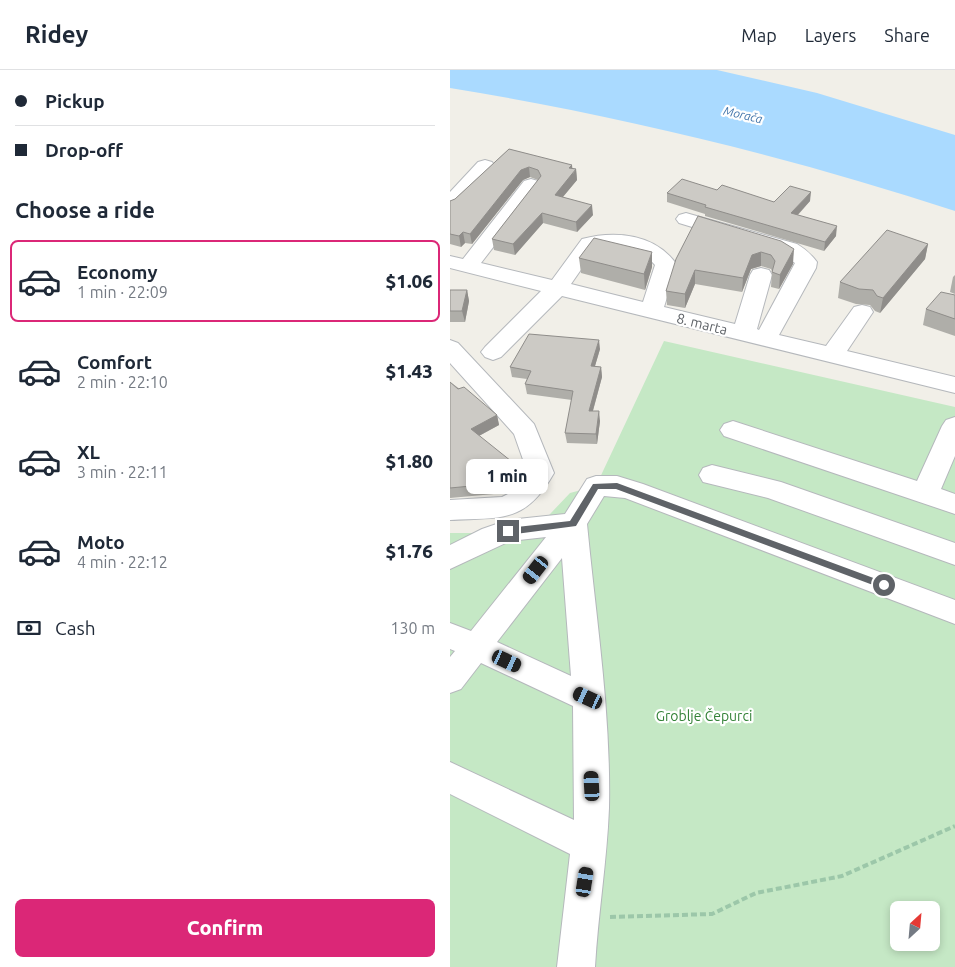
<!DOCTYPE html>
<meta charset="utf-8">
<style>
:root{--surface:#fff;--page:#f6f6f7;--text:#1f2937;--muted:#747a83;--line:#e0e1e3;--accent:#db2777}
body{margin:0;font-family:Ubuntu,sans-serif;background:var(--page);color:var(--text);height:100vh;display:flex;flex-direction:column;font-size:19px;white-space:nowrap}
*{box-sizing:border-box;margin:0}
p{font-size:16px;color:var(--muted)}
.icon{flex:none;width:28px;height:28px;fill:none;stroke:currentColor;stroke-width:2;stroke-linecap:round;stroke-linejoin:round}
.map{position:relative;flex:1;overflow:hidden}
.side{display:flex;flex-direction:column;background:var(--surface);width:450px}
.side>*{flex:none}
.hud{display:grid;align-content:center;height:110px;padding:0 15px;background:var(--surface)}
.needle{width:32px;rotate:26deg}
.buttons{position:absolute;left:440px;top:831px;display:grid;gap:10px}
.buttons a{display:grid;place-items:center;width:50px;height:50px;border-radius:8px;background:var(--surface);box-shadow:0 2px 8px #0003;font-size:25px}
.end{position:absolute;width:22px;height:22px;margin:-11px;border:6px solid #5f6368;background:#fff;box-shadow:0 0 0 2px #fff}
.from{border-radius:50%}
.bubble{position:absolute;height:35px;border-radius:8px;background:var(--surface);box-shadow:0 2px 8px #0003;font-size:16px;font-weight:800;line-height:35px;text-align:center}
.car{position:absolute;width:15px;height:30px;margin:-15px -8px;border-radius:6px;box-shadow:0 0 4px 1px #0007;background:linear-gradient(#222 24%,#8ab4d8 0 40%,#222 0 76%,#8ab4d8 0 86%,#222 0)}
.hud b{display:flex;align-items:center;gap:18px;height:48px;font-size:19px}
.hud b+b{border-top:1px solid var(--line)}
.hud i{width:12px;height:12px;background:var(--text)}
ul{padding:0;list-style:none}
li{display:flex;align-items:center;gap:15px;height:82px;margin:0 10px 8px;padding:0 5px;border:2px solid transparent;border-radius:8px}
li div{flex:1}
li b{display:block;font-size:19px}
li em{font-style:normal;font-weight:800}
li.active{border-color:var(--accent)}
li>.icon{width:45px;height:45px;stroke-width:1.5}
h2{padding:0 15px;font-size:22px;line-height:60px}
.pay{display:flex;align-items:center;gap:12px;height:55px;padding:0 15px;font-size:19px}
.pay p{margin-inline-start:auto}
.action{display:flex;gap:10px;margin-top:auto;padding:10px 15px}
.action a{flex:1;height:58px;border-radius:8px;background:var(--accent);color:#fff;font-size:20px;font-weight:800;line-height:58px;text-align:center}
header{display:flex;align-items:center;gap:30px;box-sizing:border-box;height:70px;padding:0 25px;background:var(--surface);border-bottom:1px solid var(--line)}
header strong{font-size:24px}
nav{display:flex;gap:28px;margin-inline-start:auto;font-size:18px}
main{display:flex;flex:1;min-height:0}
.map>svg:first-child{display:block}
</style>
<header>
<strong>Ridey</strong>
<nav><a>Map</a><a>Layers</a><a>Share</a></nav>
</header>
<main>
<section class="side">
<div class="hud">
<b><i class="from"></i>Pickup</b>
<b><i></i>Drop-off</b>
</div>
<h2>Choose a ride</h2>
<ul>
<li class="active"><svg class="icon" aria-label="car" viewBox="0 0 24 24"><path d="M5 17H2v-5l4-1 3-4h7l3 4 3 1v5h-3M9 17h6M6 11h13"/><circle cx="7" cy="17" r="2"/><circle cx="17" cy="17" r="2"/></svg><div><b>Economy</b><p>1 min · 22:09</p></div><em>$1.06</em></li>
<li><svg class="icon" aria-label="car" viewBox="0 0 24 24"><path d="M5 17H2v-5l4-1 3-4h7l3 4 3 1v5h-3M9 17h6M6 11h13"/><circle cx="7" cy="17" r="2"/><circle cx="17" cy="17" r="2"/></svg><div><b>Comfort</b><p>2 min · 22:10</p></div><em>$1.43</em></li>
<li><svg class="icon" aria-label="car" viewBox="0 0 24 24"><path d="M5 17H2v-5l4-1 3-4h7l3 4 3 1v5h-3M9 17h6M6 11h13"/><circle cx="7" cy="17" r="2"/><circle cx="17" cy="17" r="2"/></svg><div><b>XL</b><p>3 min · 22:11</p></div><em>$1.80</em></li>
<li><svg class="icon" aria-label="car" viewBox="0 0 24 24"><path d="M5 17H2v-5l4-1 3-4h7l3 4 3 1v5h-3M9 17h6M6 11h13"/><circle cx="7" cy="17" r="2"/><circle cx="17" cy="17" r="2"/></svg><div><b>Moto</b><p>4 min · 22:12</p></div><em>$1.76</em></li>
</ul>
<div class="pay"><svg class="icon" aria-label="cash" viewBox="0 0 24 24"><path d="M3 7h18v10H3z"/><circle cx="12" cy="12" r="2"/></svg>Cash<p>130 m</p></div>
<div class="action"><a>Confirm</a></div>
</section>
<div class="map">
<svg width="505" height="897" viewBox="0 0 505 897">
<rect width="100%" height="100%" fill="#f1efe8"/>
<path fill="#c5e8c5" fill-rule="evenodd" d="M214,271L505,337V897H0V463H82L120,423L146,416ZM449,840H481V872H449Z"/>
<path fill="#aadaff" d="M0,0H267L367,23L505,65V141C340,87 171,46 0,18Z"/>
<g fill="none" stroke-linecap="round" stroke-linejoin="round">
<defs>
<g id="minor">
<polygon points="35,90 42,92 45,96 42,100 7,138 0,140 0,122 28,92"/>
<path d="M81,109L88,111L91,115L31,193L102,210L132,169C166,160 206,164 227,195L214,237L285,254L300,205L303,200L311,198L319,200L322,205L307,259L309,260L345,193L331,184L229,153L226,149L229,145L236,143L243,145L347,174C355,179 361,184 367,192L366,198L329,265L376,276L404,237L412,235L420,237L423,242L397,281L505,307V323L112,226L51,287L43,290L35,287L31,282L35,277L91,221L0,198V186L13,189L74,111ZM146,178C168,175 190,177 205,195L193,232L121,214Z"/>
<path d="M0,270L8,273L84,354L104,403C75,454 52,447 0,450V430L52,427L58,424L77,401L64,364L0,293Z"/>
<polygon points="505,347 505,386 491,419 505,424 505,444 274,366 270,360 274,354 283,351 467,411 492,356 496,350"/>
<polygon points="262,395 331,412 505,473 505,495 318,428 253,412 249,405 253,398"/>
<path d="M146,406H167L193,414L505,530V554L175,428L154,426L137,454C146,548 161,643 159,738C157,791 148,844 145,897H107L120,784L0,724V692L124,750L123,636L31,593L11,619L0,623V587L5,581L0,579V553L21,561L96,467L60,471L0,499V475L32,459L58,450L115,444L137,409ZM112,488L121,606L47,572Z"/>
</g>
</defs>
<use href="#minor" stroke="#b5b8bc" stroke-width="2"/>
<polyline stroke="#9cc7a9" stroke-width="4" stroke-dasharray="6 3" stroke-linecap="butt" points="160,847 262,844 306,823 392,806 505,756"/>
<use href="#minor" fill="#fff" fill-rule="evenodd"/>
</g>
<g fill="#afaea9">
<polygon points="59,79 126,99 127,110 113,127 143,145 127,162 93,153 65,185 44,180 42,169 88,110 80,107 73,110 22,174 15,173 11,177 0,174 0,131 5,129"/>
<polygon points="267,120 324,132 360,131 348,145 386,166 374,181 255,146 255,144 217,132 217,123"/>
<polygon points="248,146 343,194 329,219 321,217 322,201 321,199 311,196 301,199 292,222 245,214 235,238 217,235 216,221"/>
<polygon points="478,174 475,189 430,243 425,241 420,235 406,234 388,228 390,212"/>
<polygon points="129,188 202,197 195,220 131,203"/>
<polygon points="505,205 505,224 500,222 503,207"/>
<polygon points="0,220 17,220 19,231 15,252 0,252"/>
<polygon points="505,225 505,266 473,255 476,239"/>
<polygon points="150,279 145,296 151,297 152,307 143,341 150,351 147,374 117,373 115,363 122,330 77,324 75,314 77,309 62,307 60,297"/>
<polygon points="0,312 47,345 49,355 29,366 63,402 55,407 57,419 44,424 0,428"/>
</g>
<g fill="#8f8d8a">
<polygon points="122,95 123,104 126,99 127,110 106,135 105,125 119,98"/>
<polygon points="79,97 80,107 73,110 22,174 20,164 71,100"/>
<polygon points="361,122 360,131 341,152 341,143"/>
<polygon points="142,135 143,145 127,162 126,152"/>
<polygon points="92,143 93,153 65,185 63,174"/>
<polygon points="387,156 386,166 374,181 375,172"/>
<polygon points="13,162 15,173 11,177 9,166"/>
<polygon points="478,174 475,189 430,243 433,228"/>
<polygon points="344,179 343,194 329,219 330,205"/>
<polygon points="202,182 202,197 195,220 194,204"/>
<polygon points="311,182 311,196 301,199 292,222 293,208 302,185"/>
<polygon points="245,200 245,214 235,238 235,224"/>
<polygon points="17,220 19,231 15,252 12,241"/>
<polygon points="149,270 150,279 142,306 141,296"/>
<polygon points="151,297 152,307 140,351 139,341"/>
<polygon points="149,341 150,351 147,374 146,364"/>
<polygon points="47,345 49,355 23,369 21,359"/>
<polygon points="61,391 63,402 54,408 52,398"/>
<polygon points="55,408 57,419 44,424 42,414"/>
</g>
<g fill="#cccac5" stroke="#8f8d8a">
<polygon points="59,79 122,95 119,98 126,99 105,125 142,135 126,152 92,143 63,174 42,169 91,106 88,100 79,97 71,100 20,164 13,162 9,166 0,164 0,131 5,129"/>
<polygon points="232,109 267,120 272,115 324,132 340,116 361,122 341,143 387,156 375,172 255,137 256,135 217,123"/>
<polygon points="248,146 331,171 344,179 330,205 322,202 325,191 321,185 311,182 302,185 293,208 245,200 235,224 216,221 226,189"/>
<polygon points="437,160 478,174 433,228 427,226 423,220 409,219 390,212"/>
<polygon points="144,168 202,182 194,204 129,188"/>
<polygon points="0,220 17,220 12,241 0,241"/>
<polygon points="491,222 505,225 505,249 476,239"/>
<polygon points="79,264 149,270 141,296 151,297 139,341 149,341 146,364 115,363 123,321 75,314 81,301 60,297"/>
<polygon points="0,312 8,319 14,317 47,345 21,359 61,391 52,398 55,408 42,414 0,418"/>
</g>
<polygon fill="#5f6368" points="167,413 437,513 438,515 434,519 431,518 166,419 148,419 126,456 58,465 54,461 58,458 120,451 143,414"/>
<g text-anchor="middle" stroke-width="4.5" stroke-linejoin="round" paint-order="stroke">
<g font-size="12" font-style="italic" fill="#4174aa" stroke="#fff">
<text transform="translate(293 45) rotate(13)" y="4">Morača</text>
</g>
<g font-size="14" fill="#5f6368" stroke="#fff">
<text transform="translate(252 254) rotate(14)" y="5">8. marta</text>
</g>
<g font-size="14" fill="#348238" stroke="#fff">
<text x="254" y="651">Groblje Čepurci</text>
</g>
</g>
</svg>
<div class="buttons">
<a><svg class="needle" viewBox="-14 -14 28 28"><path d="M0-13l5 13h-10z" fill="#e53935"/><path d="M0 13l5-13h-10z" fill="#747a83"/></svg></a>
</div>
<i class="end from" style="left:434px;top:515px"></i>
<i class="end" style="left:58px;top:461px"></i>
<div class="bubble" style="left:16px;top:389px;width:82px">1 min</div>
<i class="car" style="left:86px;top:500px;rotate:218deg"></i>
<i class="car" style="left:57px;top:591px;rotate:115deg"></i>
<i class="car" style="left:138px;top:628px;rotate:295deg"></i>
<i class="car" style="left:142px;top:716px;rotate:357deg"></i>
<i class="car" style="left:135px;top:812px;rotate:9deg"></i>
</div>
</main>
